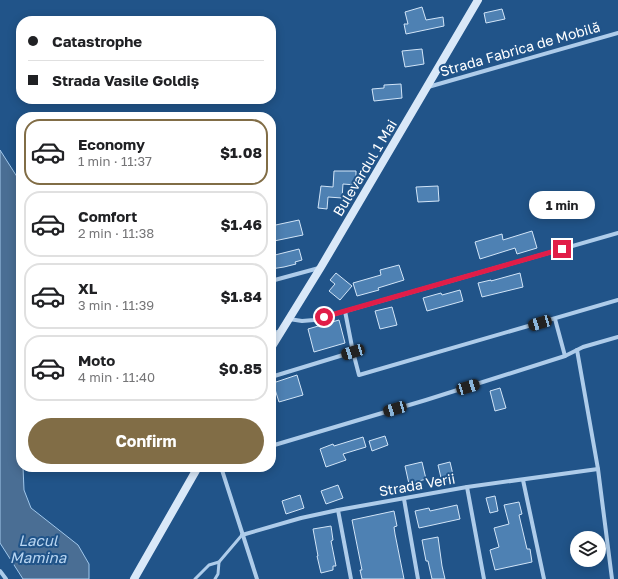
<!DOCTYPE html>
<meta charset="utf-8">
<style>
:root{--surface:#fff;--page:#f6f6f6;--text:#202124;--muted:#757577;--line:#e0e0e0;--accent:#816d46}
body{margin:0;font-family:"Golos Text",sans-serif;background:var(--page);color:var(--text);height:100vh;display:flex;flex-direction:column;font-size:15px;white-space:nowrap}
*{box-sizing:border-box;margin:0}
p{font-size:13px;color:var(--muted)}
.icon{flex:none;width:22px;height:22px;fill:none;stroke:currentColor;stroke-width:2;stroke-linecap:round;stroke-linejoin:round}
.map{position:relative;flex:1;overflow:hidden}
.drawer{position:absolute;left:16px;top:112px;width:260px;height:360px;display:flex;flex-direction:column;background:var(--surface);border-radius:16px;box-shadow:0 2px 10px #0003}
.drawer>*{flex:none}
.top-card{position:absolute;left:16px;top:16px;width:260px;height:88px;border-radius:16px;box-shadow:0 2px 10px #0003;display:grid;align-content:center;height:88px;padding:0 12px;background:var(--surface)}
.buttons{position:absolute;left:570px;top:531px;display:grid;gap:8px}
.buttons a{display:grid;place-items:center;width:36px;height:36px;border-radius:50%;background:var(--surface);box-shadow:0 2px 10px #0003;font-size:20px}
.end{position:absolute;width:18px;height:18px;margin:-9px;border:5px solid #e11d48;background:#fff;box-shadow:0 0 0 2px #fff}
.from{border-radius:50%}
.bubble{position:absolute;height:28px;border-radius:14px;background:var(--surface);box-shadow:0 2px 10px #0003;font-size:13px;font-weight:700;line-height:28px;text-align:center}
.car{position:absolute;width:12px;height:24px;margin:-12px -6px;border-radius:5px;box-shadow:0 0 3px 1px #0007;background:linear-gradient(#222 24%,#8ab4d8 0 40%,#222 0 76%,#8ab4d8 0 86%,#222 0)}
.top-card b{display:flex;align-items:center;gap:14px;height:38px;font-size:15px}
.top-card b+b{border-top:1px solid var(--line)}
.top-card i{width:10px;height:10px;background:var(--text)}
ul{padding:7px 0 0;list-style:none}
li{display:flex;align-items:center;gap:12px;height:66px;margin:0 8px 6px;padding:0 4px;border:2px solid var(--line);border-radius:16px}
li div{flex:1}
li b{display:block;font-size:15px}
li em{font-style:normal;font-weight:700}
li.current{border-color:var(--accent)}
li>.icon{width:36px;height:36px;stroke-width:1.5}
.button{display:flex;gap:8px;margin-top:auto;padding:8px 12px}
.button a{flex:1;height:46px;border-radius:24px;background:var(--accent);color:#fff;font-size:16px;font-weight:700;line-height:46px;text-align:center}
.map>svg:first-child{display:block}
</style>
<div class="map">
<svg width="618" height="579" viewBox="0 0 618 579">
<rect width="100%" height="100%" fill="#215489"/>
<polygon fill="#4a6e94" stroke="#a1c8ec" points="0,150 21,183 21,467 23,467 24,490 31,508 78,545 89,564 89,579 23,579 0,543"/>
<g fill="#4e81b3" stroke="#d2e5f8">
<polygon points="422,7 426,20 443,17 444,26 406,34 404,24 408,24 405,12"/>
<polygon points="502,9 505,19 486,23 484,13"/>
<polygon points="422,49 424,64 405,67 402,51"/>
<polygon points="401,84 402,98 374,101 372,89 384,88 384,85"/>
<polygon points="334,171 356,171 356,185 343,184 342,198 328,197 327,209 318,208 321,186 333,187"/>
<polygon points="438,186 439,201 418,202 416,187"/>
<polygon points="299,220 303,235 274,241 271,226"/>
<polygon points="532,231 537,248 517,254 515,248 480,259 475,242 502,234 503,240"/>
<polygon points="299,249 302,260 295,262 296,264 284,267 271,269 271,256"/>
<polygon points="399,265 404,280 378,288 379,290 357,296 353,283 381,275 380,270"/>
<polygon points="336,273 352,286 340,300 329,291 335,284 330,280"/>
<polygon points="520,273 523,287 482,297 478,283 491,280 491,281"/>
<polygon points="460,290 463,301 427,311 423,298 441,293 442,295"/>
<polygon points="392,307 397,325 380,329 375,311"/>
<polygon points="339,320 345,343 314,352 308,329"/>
<polygon points="297,375 303,395 279,402 273,383"/>
<polygon points="500,388 506,408 495,411 490,391"/>
<polygon points="385,436 388,445 372,451 369,441"/>
<polygon points="363,437 366,447 343,454 346,460 326,467 320,449 333,444 334,446"/>
<polygon points="422,462 426,479 409,484 405,466"/>
<polygon points="450,462 454,479 442,482 438,465"/>
<polygon points="338,485 343,498 326,504 321,491"/>
<polygon points="300,495 304,508 286,514 282,501"/>
<polygon points="495,496 498,511 490,513 486,498"/>
<polygon points="519,502 522,514 519,515 527,549 530,549 532,562 495,570 490,550 499,547 494,528 509,524 504,505"/>
<polygon points="457,505 460,519 419,528 415,511 429,508 430,511"/>
<polygon points="394,511 397,526 394,527 395,534 404,579 362,579 360,570 362,570 352,520"/>
<polygon points="331,526 333,540 331,541 336,566 333,566 333,570 321,573 317,556 318,556 313,529"/>
<polygon points="438,537 442,566 445,579 432,579 428,561 426,561 422,540"/>
</g>
<g fill="none" stroke-linecap="round" stroke-linejoin="round">
<g stroke="#aeccea" stroke-width="3">
<polyline points="195,579 209,565 219,562 242,535"/>
<polyline points="215,579 218,574 219,562"/>
</g>
<g stroke="#aeccea" stroke-width="4">
<polyline points="428,87 618,33"/>
<polyline points="271,281 319,268"/>
<polyline points="345,311 353,352"/>
<polyline points="289,319 302,321 314,320 618,233"/>
<polyline points="555,319 565,356"/>
<polyline points="271,334 281,331"/>
<polyline points="577,350 598,469 612,579"/>
<polyline points="271,377 353,352 359,375 618,300"/>
<polyline points="271,446 426,400 565,356 583,347 618,337"/>
<polyline points="221,467 257,579"/>
<polyline points="523,480 544,579"/>
<polyline points="467,487 484,579"/>
<polyline points="404,499 418,579"/>
<polyline points="338,510 351,579"/>
<polyline points="242,535 301,518 338,510 467,487 598,469"/>
<polyline points="0,571 6,579"/>
</g>
<g stroke="#d9e8f8" stroke-width="8">
<polyline points="271,348 321,267 478,0"/>
<polyline points="134,579 198,467"/>
</g>
</g>
<g fill="none" stroke-linecap="round" stroke-linejoin="round">
<polyline stroke="#e11d48" stroke-width="5" points="324,317 562,249"/>
</g>
<g text-anchor="middle" stroke-width="4" stroke-linejoin="round" paint-order="stroke">
<g font-size="14" fill="#fff" stroke="#215489">
<text transform="translate(520 49) rotate(-16)" y="5">Strada Fabrica de Mobilă</text>
<text transform="translate(365 168) rotate(-59)" y="5">Bulevardul 1 Mai</text>
<text transform="translate(417 485) rotate(-10)" y="5">Strada Verii</text>
</g>
<g font-size="15" font-style="italic" fill="#b9d6f2" stroke="#215489">
<text x="38" y="546">Lacul<tspan x="38" dy="17">Mamina</tspan></text>
</g>
</g>
</svg>
<div class="buttons">
<a><svg class="icon" aria-label="layers" viewBox="0 0 24 24"><path d="M12 4l9 5-9 5-9-5zM3 14l9 5 9-5"/></svg></a>
</div>
<i class="end from" style="left:324px;top:317px"></i>
<i class="end" style="left:562px;top:249px"></i>
<div class="bubble" style="left:529px;top:191px;width:66px">1 min</div>
<i class="car" style="left:540px;top:323px;rotate:254deg"></i>
<i class="car" style="left:353px;top:352px;rotate:253deg"></i>
<i class="car" style="left:468px;top:387px;rotate:73deg"></i>
<i class="car" style="left:395px;top:409px;rotate:254deg"></i>
<div class="top-card">
<b><i class="from"></i>Catastrophe</b>
<b><i></i>Strada Vasile Goldiș</b>
</div>
<section class="drawer">
<ul>
<li class="current"><svg class="icon" aria-label="car" viewBox="0 0 24 24"><path d="M5 17H2v-5l4-1 3-4h7l3 4 3 1v5h-3M9 17h6M6 11h13"/><circle cx="7" cy="17" r="2"/><circle cx="17" cy="17" r="2"/></svg><div><b>Economy</b><p>1 min · 11:37</p></div><em>$1.08</em></li>
<li><svg class="icon" aria-label="car" viewBox="0 0 24 24"><path d="M5 17H2v-5l4-1 3-4h7l3 4 3 1v5h-3M9 17h6M6 11h13"/><circle cx="7" cy="17" r="2"/><circle cx="17" cy="17" r="2"/></svg><div><b>Comfort</b><p>2 min · 11:38</p></div><em>$1.46</em></li>
<li><svg class="icon" aria-label="car" viewBox="0 0 24 24"><path d="M5 17H2v-5l4-1 3-4h7l3 4 3 1v5h-3M9 17h6M6 11h13"/><circle cx="7" cy="17" r="2"/><circle cx="17" cy="17" r="2"/></svg><div><b>XL</b><p>3 min · 11:39</p></div><em>$1.84</em></li>
<li><svg class="icon" aria-label="car" viewBox="0 0 24 24"><path d="M5 17H2v-5l4-1 3-4h7l3 4 3 1v5h-3M9 17h6M6 11h13"/><circle cx="7" cy="17" r="2"/><circle cx="17" cy="17" r="2"/></svg><div><b>Moto</b><p>4 min · 11:40</p></div><em>$0.85</em></li>
</ul>
<div class="button"><a>Confirm</a></div>
</section>
</div>
